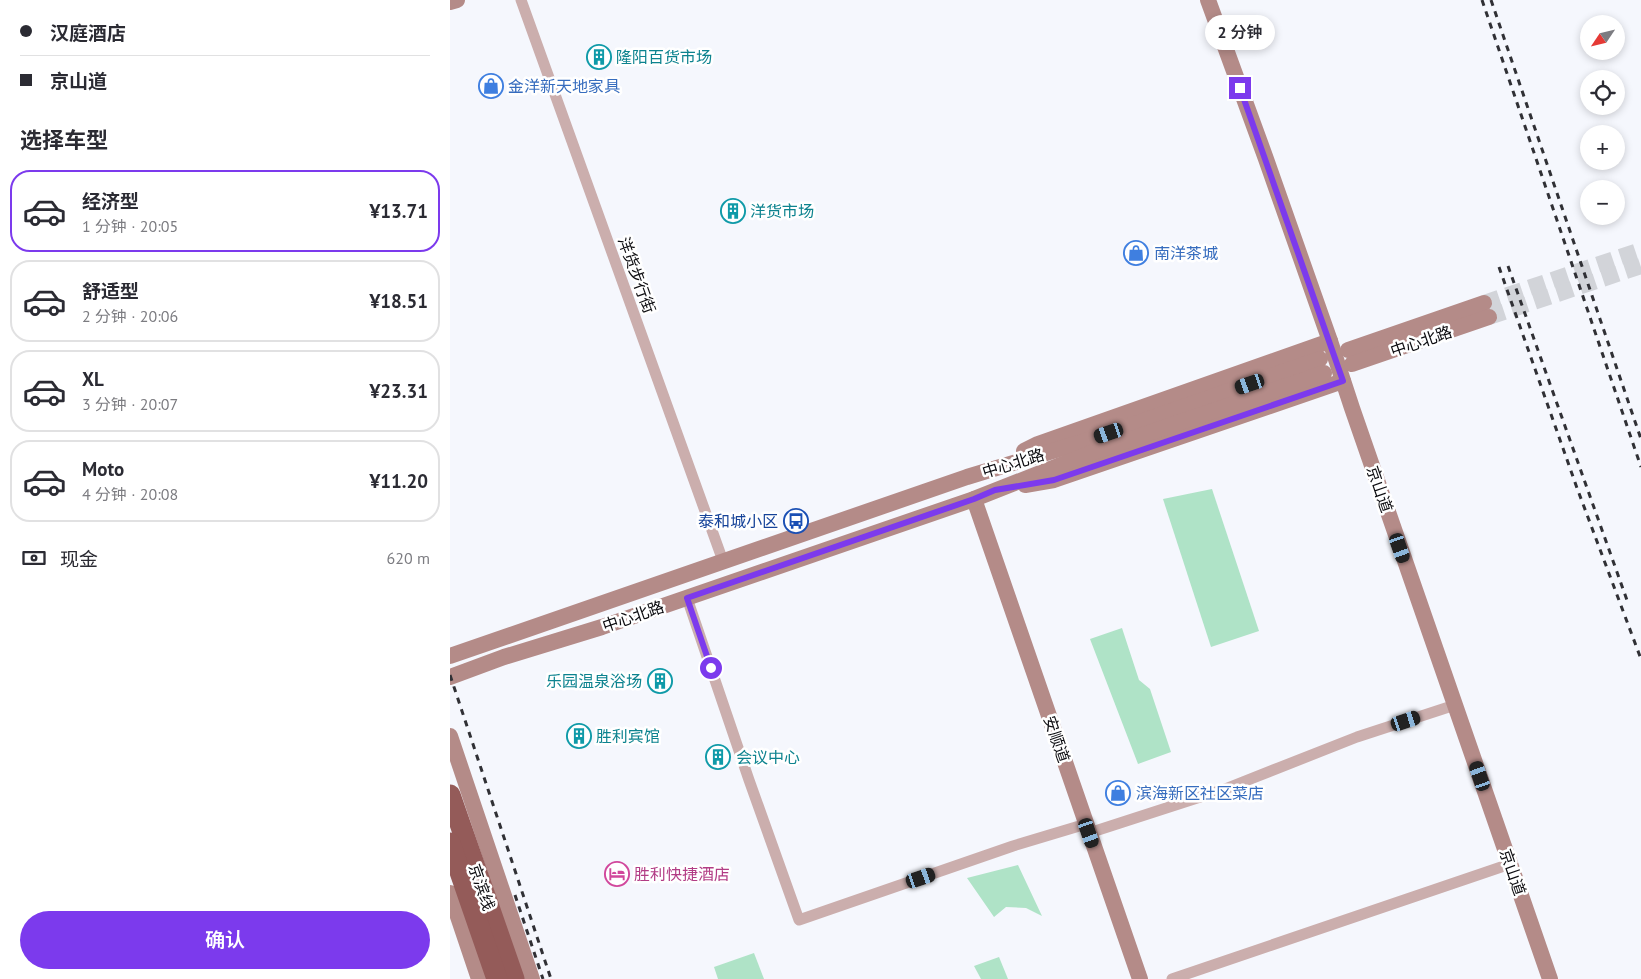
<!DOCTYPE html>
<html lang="zh">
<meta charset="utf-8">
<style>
:root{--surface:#fff;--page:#f2f2f3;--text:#2b2b33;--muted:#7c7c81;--line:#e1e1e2;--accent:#7c3aed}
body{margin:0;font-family:"PT Sans","Noto Sans SC",sans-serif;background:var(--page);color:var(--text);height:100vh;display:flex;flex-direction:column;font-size:19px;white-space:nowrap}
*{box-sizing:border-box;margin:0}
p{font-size:16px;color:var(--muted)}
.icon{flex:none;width:28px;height:28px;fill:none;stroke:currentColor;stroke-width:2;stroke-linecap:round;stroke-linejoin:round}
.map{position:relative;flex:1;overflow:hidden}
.details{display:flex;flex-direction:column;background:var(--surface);width:450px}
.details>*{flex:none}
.guide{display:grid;align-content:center;height:110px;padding:0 20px;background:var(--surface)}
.needle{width:32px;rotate:235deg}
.fabs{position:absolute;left:1130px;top:15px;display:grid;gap:10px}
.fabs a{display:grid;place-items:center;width:45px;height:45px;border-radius:50%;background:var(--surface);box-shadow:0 2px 8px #0003;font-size:25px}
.end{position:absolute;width:22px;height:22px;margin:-11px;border:6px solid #7c3aed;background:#fff;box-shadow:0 0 0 2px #fff}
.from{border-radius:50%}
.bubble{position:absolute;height:35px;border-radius:18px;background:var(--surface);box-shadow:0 2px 8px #0003;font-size:16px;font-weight:600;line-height:35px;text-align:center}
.car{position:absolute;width:15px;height:30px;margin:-15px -8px;border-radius:6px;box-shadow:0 0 4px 1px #0007;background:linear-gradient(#222 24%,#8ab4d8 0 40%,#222 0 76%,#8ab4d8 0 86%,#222 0)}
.guide b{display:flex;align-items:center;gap:18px;height:48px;font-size:19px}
.guide b+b{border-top:1px solid var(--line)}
.guide i{width:12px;height:12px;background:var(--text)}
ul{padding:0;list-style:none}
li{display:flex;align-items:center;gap:15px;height:82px;margin:0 10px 8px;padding:0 10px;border:2px solid var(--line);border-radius:20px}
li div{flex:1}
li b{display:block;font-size:19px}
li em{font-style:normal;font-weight:600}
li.active{border-color:var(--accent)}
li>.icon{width:45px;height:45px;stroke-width:1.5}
h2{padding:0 20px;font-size:22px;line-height:60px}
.pay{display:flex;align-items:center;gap:12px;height:55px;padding:0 20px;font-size:19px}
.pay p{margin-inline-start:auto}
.cta{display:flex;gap:10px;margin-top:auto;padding:10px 20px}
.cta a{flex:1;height:58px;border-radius:30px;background:var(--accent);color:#fff;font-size:20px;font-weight:600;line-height:58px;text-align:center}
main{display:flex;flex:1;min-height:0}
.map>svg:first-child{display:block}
</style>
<main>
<section class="details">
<div class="guide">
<b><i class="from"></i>汉庭酒店</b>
<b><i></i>京山道</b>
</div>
<h2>选择车型</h2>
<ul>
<li class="active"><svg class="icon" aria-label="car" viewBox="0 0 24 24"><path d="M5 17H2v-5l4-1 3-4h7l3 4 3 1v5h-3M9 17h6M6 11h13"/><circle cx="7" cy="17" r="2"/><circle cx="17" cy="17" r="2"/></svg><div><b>经济型</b><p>1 分钟 · 20:05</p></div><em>¥13.71</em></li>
<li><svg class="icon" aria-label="car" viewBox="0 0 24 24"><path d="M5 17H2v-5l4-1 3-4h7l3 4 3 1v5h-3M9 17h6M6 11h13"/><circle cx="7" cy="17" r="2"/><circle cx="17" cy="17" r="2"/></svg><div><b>舒适型</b><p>2 分钟 · 20:06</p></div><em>¥18.51</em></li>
<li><svg class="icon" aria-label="car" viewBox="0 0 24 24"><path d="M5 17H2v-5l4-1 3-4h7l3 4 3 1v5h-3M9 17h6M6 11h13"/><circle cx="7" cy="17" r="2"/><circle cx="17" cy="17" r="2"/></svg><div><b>XL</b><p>3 分钟 · 20:07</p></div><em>¥23.31</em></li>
<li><svg class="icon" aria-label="car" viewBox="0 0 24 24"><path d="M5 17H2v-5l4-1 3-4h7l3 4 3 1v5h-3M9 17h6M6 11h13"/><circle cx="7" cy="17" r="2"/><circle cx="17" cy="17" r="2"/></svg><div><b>Moto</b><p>4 分钟 · 20:08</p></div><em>¥11.20</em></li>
</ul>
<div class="pay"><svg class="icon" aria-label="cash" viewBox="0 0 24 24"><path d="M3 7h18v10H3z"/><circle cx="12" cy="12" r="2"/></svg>现金<p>620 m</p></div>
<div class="cta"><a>确认</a></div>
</section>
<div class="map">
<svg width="1191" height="979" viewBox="0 0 1191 979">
<rect width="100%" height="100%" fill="#f5f7fd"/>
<g fill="#afe3c7">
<polygon points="762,489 809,631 761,647 713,499"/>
<polygon points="672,628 689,680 700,689 721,752 688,764 640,639"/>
<polygon points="568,865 592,916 576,908 556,907 544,917 517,878"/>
<polygon points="304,953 314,979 268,979 264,967"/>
<polygon points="549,957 558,979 531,979 524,966"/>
</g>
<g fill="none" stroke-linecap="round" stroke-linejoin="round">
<g stroke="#d2d4d9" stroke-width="16" stroke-dasharray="16 8" stroke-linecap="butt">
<polyline points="1034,303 1191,250"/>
<polyline points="1039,317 1191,266"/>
</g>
<g stroke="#cbaead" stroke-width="11">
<polyline points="71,0 273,561"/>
<polyline points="237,598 299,780 349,920 563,846 636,824"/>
<polyline points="639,833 775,789 907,737 1005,705"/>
<polyline points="722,979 1060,864"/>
</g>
<g stroke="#b48b88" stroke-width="16">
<polyline points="758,0 816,159 880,341 902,408 1100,979"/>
<polyline points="0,2 7,0"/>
<polyline points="898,350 1034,303"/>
<polyline points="902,364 1039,317"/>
<polyline points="574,451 588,444 880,341"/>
<polyline points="575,485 604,480 893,381"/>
<polyline points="524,499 690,979"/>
<polyline points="0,656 517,477 642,439 870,359"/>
<polyline points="0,677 54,657 152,627 524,499 646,451 874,373"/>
<polyline points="0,736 82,979"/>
<polyline points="0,893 29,979"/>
</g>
<g stroke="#945b59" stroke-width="21">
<polyline points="0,795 64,979"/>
<polyline points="0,843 47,979"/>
</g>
<g stroke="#303035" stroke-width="3" stroke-dasharray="6 6" stroke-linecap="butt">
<polyline points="1032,0 1191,467"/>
<polyline points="1041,0 1191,439"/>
<polyline points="1058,266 1178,603"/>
<polyline points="1049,267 1127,488 1191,659"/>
<polyline points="0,675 101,979"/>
<polyline points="65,895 93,979"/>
</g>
</g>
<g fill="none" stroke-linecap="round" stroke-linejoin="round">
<polyline stroke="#7c3aed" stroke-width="6" points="261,668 237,598 524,499 545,490 604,480 893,381 790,88"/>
</g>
<defs>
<symbol id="building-ring" viewBox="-11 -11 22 22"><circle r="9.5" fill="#fff" stroke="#0f9aa8" stroke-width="1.5"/><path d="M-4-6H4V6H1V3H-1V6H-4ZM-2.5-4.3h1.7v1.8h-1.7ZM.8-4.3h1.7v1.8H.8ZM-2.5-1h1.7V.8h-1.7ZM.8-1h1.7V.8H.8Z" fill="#0f9aa8"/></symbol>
<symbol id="shop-ring" viewBox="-11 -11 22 22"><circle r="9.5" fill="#fff" stroke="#3f7fe0" stroke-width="1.5"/><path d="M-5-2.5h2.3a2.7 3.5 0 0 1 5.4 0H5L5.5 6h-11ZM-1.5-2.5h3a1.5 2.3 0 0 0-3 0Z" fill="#3f7fe0"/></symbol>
<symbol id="bus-ring" viewBox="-11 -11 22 22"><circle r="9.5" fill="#fff" stroke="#1a4fb4" stroke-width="1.5"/><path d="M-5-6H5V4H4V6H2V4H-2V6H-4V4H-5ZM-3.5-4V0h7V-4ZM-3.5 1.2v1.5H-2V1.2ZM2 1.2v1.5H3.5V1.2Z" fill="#1a4fb4"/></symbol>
<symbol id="hotel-ring" viewBox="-11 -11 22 22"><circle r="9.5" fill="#fff" stroke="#d1479c" stroke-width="1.5"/><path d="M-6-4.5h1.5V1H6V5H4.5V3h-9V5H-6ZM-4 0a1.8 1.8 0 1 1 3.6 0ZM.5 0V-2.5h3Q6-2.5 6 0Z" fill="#d1479c"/></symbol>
</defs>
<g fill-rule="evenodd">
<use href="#building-ring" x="135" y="43" width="28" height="28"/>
<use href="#shop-ring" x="27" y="72" width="28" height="28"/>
<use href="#building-ring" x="269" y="197" width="28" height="28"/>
<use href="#shop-ring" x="672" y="239" width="28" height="28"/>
<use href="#bus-ring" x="332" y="507" width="28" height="28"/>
<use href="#building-ring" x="196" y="667" width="28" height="28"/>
<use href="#building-ring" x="115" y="722" width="28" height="28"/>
<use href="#building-ring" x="254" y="743" width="28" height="28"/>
<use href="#shop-ring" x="654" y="779" width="28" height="28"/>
<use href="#hotel-ring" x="153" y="860" width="28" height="28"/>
</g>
<g text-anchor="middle" stroke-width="5" stroke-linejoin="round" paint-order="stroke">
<g font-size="16" fill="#0d838f" stroke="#fff" text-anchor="start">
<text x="166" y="63">隆阳百货市场</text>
<text x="300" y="217">洋货市场</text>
<text x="192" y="687" text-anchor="end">乐园温泉浴场</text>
<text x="146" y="742">胜利宾馆</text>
<text x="286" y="763">会议中心</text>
</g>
<g font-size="16" fill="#366cbe" stroke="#fff" text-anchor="start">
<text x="58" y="92">金洋新天地家具</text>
<text x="704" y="259">南洋茶城</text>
<text x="686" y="799">滨海新区社区菜店</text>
</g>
<g font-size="16" fill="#0b0b0f" stroke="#fff">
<text transform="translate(187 275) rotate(70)" y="6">洋货步行街</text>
<text transform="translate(971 341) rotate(-19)" y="6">中心北路</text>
<text transform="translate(563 463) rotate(-17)" y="6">中心北路</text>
<text transform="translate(930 489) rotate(71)" y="6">京山道</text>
<text transform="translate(183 616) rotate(-19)" y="6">中心北路</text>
<text transform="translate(607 739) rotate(71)" y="6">安顺道</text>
<text transform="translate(1063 872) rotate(71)" y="6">京山道</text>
<text transform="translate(32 887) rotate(71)" y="6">京滨线</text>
</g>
<g font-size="16" fill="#164399" stroke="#fff" text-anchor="end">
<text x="328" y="527">泰和城小区</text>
</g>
<g font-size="16" fill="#b23c85" stroke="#fff" text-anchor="start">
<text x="184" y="880">胜利快捷酒店</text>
</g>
</g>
</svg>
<div class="fabs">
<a><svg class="needle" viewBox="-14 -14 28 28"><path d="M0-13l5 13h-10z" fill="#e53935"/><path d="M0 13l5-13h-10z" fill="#7c7c81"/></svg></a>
<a><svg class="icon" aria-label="locate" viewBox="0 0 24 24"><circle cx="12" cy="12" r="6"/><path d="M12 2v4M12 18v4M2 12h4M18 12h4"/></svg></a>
<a>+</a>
<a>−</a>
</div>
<i class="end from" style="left:261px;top:668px"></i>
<i class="end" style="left:790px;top:88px"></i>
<div class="bubble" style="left:755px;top:15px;width:70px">2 分钟</div>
<i class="car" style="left:800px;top:384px;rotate:251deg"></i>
<i class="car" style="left:659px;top:433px;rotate:251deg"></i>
<i class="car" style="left:950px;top:548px;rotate:161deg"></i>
<i class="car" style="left:956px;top:721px;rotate:72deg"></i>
<i class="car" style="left:1030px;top:776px;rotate:341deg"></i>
<i class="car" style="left:639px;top:833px;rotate:161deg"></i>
<i class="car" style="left:471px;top:878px;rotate:71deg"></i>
</div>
</main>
